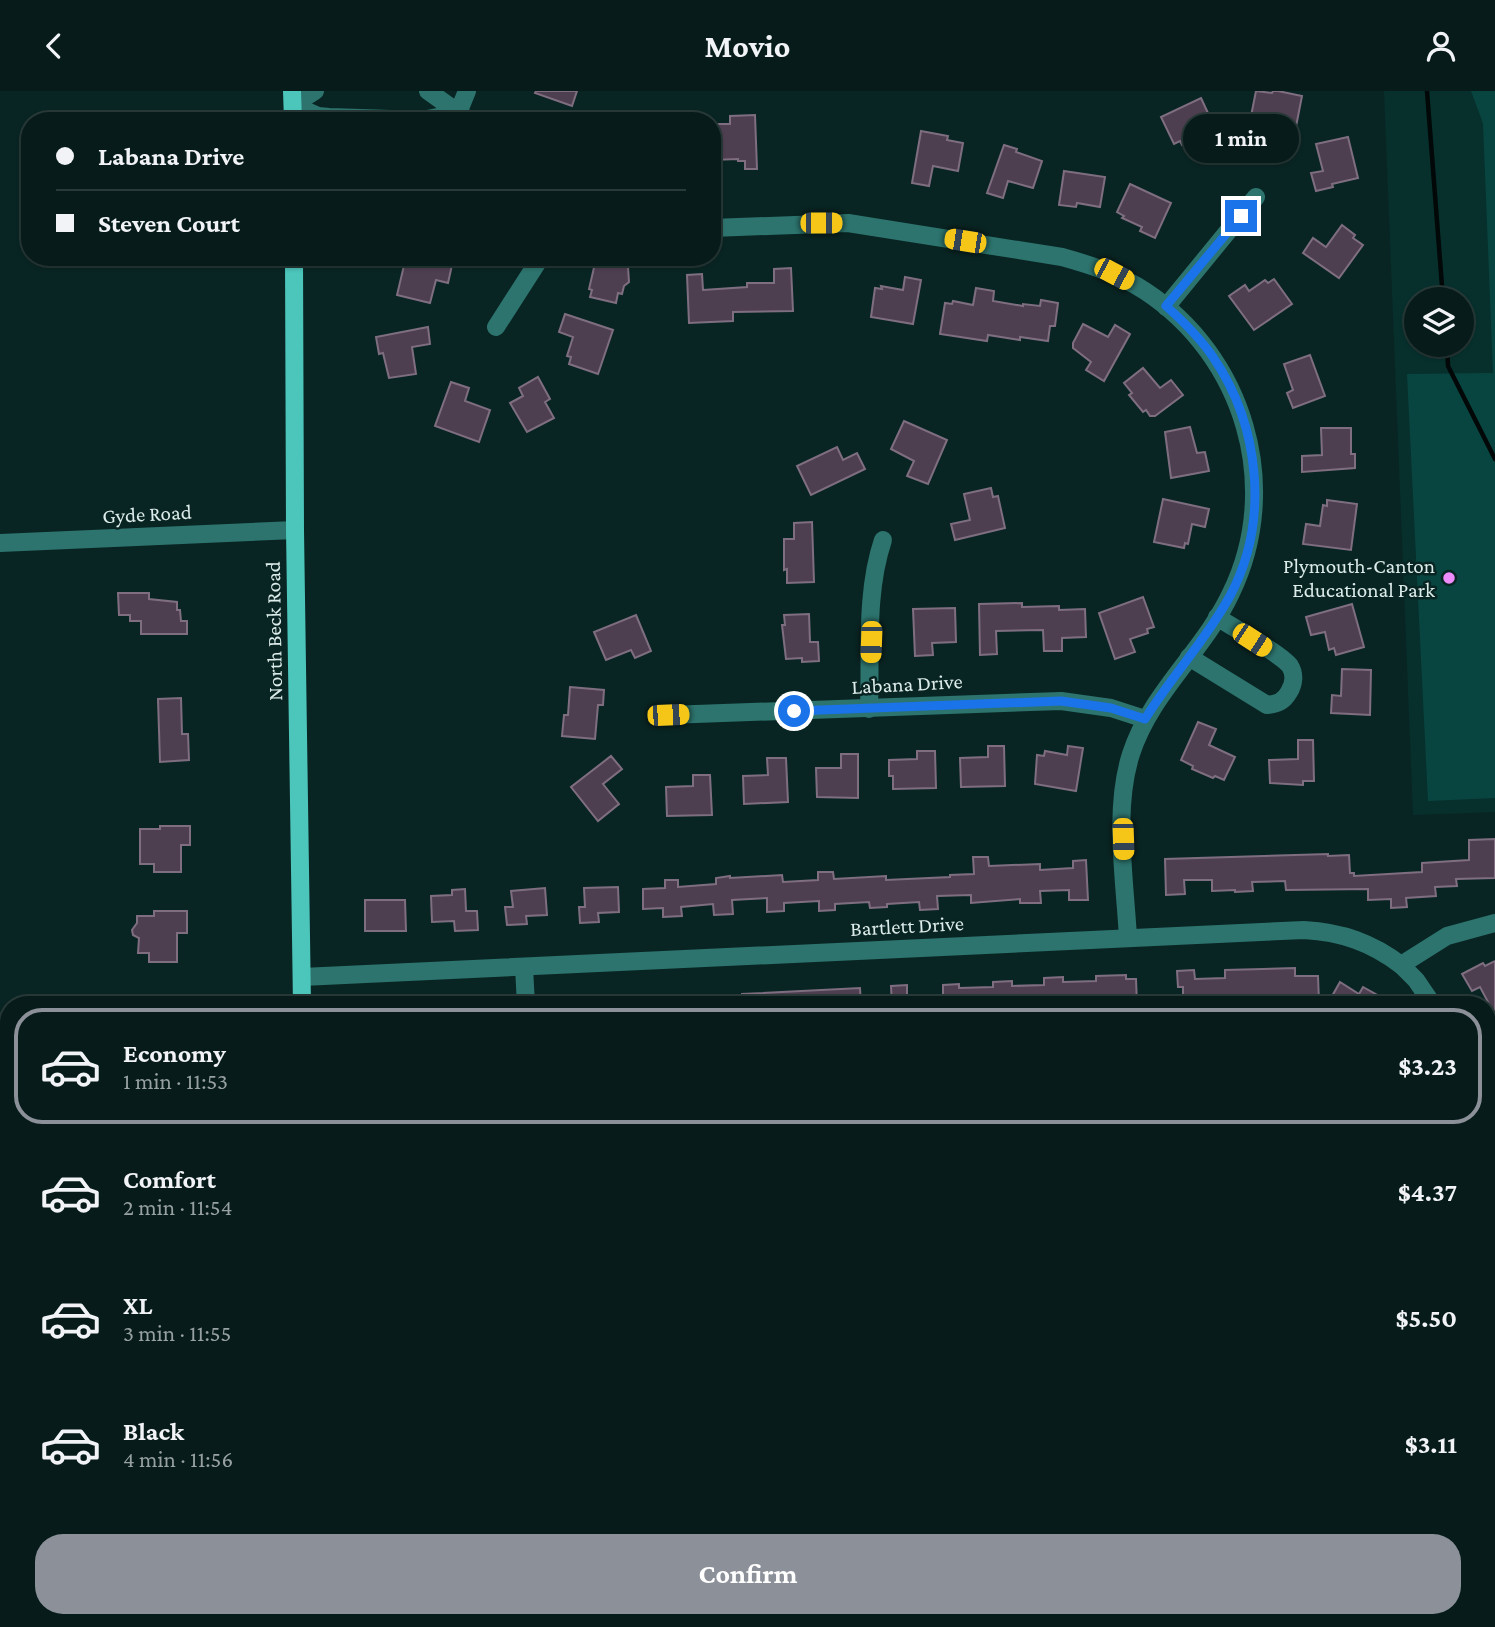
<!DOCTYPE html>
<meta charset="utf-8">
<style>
:root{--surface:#071c1a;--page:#102523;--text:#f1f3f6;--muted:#98a1a2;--line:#283a39;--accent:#8c9099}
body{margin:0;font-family:"Crimson Pro",serif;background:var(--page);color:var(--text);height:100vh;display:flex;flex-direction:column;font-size:26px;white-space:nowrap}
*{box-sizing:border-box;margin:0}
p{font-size:23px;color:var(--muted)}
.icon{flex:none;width:38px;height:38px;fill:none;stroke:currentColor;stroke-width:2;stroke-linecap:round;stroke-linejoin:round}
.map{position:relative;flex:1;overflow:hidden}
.details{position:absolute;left:0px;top:905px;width:1496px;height:632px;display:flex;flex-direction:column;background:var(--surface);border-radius:28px 28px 0 0;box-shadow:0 2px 5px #0004,0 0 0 2px var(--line)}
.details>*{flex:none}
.top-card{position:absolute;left:21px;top:21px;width:700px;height:154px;border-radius:28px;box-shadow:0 2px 5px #0004,0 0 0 2px var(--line);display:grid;align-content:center;height:154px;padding:0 35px;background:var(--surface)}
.tools{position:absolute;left:1404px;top:196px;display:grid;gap:14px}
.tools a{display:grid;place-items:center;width:70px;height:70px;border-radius:50%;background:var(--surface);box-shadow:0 2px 5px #0004,0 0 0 2px var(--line);font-size:35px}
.end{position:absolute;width:32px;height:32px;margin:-16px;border:9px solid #1a73e8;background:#fff;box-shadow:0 0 0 4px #fff}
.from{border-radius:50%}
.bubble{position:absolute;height:49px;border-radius:24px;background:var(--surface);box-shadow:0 2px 5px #0004,0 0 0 2px var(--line);font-size:23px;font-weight:700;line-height:49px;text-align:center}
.car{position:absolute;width:21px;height:42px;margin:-21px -10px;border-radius:9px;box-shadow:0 0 5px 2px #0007;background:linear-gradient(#f5c518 24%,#345 0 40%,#f5c518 0 76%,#345 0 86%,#f5c518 0)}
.top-card b{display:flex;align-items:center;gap:24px;height:66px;font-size:26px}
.top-card b+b{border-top:2px solid var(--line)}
.top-card i{width:18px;height:18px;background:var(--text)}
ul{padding:12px 0 0;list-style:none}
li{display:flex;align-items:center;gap:21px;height:116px;margin:0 14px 10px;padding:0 21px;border:4px solid transparent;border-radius:28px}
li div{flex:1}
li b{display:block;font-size:26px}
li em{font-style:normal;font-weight:700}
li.on{border-color:var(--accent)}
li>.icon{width:63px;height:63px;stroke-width:1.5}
.primary-button{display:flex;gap:14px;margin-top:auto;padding:14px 35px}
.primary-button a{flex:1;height:80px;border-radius:28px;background:var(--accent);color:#fff;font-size:28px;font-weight:700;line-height:80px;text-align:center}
header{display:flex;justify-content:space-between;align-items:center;height:91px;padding:0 35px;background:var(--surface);font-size:32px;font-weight:700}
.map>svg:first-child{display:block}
</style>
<header><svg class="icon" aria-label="back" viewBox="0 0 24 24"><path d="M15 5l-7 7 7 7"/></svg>Movio<svg class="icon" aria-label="person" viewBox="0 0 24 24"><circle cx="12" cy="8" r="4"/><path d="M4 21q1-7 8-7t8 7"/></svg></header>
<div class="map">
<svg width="1495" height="1536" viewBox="0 0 1495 1536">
<rect width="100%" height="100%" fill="#092523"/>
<path fill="#07302d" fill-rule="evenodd" d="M1384,0H1495V721L1413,724ZM1416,208H1461V254H1416Z"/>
<polygon fill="#094540" points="1471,0 1495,0 1495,707 1428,710 1407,283 1493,282 1483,32"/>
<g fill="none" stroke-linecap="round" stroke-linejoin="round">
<g stroke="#010807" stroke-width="4.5">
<polyline points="1427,0 1443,208"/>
<polyline points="1447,254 1448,275 1495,368"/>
</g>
</g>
<g fill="#4e3f50" stroke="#7e6e80" stroke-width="2">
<polygon points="536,0 577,0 572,15 535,2"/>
<polygon points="1256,0 1272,2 1273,0 1278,0 1302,5 1293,51 1273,47 1275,37 1250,30"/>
<polygon points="1201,7 1221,50 1206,57 1200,45 1182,54 1180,50 1174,53 1161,26"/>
<polygon points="755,24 757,78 745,78 745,70 738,70 738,68 712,69 712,33 730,33 730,25"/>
<polygon points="921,40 948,45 947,49 963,52 958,80 933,75 929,95 912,92"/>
<polygon points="1348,46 1358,87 1332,93 1333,96 1316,100 1311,82 1323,80 1316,53"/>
<polygon points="1004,54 1017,58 1016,61 1042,70 1033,97 1008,90 1003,107 987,102"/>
<polygon points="1064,80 1105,86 1100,116 1077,112 1076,116 1059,114"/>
<polygon points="1130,93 1171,112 1155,147 1140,140 1142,136 1122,127 1124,125 1117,121"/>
<polygon points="1342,134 1355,144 1353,147 1363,154 1339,187 1303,162 1313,147 1326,156"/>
<polygon points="406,166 427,168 452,174 448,192 436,189 430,212 397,204"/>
<polygon points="596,168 628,176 629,191 624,195 622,203 618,202 616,212 590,206 592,199 589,198"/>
<polygon points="791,177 793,220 733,221 733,230 689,232 687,184 702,183 703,199 747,196 747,192 774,192 774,178"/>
<polygon points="905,186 921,189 913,233 871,226 875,197 882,198 881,195 903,199"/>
<polygon points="1274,188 1292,213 1254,239 1229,205 1245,194 1249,200 1265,189 1268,192"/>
<polygon points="976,197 994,200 993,210 1023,215 1023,213 1040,215 1041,209 1058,212 1055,235 1050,235 1048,250 1020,246 1020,249 988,244 987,250 940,243 945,212 952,213 953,210 973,214"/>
<polygon points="565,223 613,239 598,283 569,273 571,266 567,265 573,246 559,241"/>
<polygon points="1083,233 1108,246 1115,234 1130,243 1104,290 1086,279 1091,271 1073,257 1073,252"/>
<polygon points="428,236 430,253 412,256 416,283 389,287 383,262 379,263 376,246"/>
<polygon points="1310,264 1325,305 1293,317 1287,302 1293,299 1284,273"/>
<polygon points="1143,277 1160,297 1171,289 1183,304 1155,325 1150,325 1146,319 1143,321 1129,304 1132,302 1124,292"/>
<polygon points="538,286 550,308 545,311 554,327 527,341 510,312 523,305 519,297"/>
<polygon points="451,291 469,297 465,310 490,319 479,351 435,335"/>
<polygon points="904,330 947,349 928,393 907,385 914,370 891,358"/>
<polygon points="1190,336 1197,362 1205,361 1209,380 1171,387 1165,341"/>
<polygon points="1321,337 1351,337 1351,363 1355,363 1355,377 1302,381 1302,365 1322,364"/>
<polygon points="837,356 843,369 857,362 865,378 811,404 797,375"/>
<polygon points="991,397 993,406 998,405 1005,437 955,449 951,433 970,429 964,403"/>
<polygon points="1163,408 1209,418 1205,436 1192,433 1188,453 1185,452 1184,457 1154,451"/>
<polygon points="1327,409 1357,413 1351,459 1303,453 1306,433 1320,435 1323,414 1327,415"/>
<polygon points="812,431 814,491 787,492 787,478 784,479 784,448 794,448 794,432"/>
<polygon points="118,502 149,502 149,508 177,511 177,519 180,519 181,530 187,530 187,543 141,543 141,530 130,530 130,524 119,524"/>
<polygon points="1143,506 1154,536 1147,538 1148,542 1130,548 1135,561 1115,568 1099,522"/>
<polygon points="1022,512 1022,516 1059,515 1059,519 1085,518 1086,546 1062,547 1062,560 1044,560 1043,539 996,540 997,563 980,564 979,513"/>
<polygon points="1352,513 1364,556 1336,564 1334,557 1329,559 1325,541 1311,544 1306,526"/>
<polygon points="955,517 956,551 932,552 933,564 915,565 913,518"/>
<polygon points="809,523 810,551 818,551 819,570 802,571 802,567 786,568 782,534 785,534 784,524"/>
<polygon points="636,524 651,560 635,567 631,559 606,569 594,541"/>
<polygon points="1342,578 1371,579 1370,624 1331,622 1332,604 1341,605"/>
<polygon points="570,596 604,599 603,614 598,614 595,648 562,645 564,624 568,624"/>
<polygon points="181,607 182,643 188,643 189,669 160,671 158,608"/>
<polygon points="1198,631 1216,638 1209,654 1235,666 1224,689 1215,685 1213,687 1192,678 1193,675 1181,669"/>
<polygon points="1298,649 1313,649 1314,690 1303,690 1303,694 1270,692 1269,669 1298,668"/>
<polygon points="988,655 1004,655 1005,695 961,696 960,667 988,666"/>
<polygon points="1068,655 1083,657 1076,700 1035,693 1037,664 1044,665 1045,660 1067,664"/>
<polygon points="917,660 935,660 936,697 893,698 893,685 889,685 889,669 917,668"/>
<polygon points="841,663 858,663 858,707 817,706 816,677 841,677"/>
<polygon points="611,665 622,678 603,693 619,713 598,730 571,696"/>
<polygon points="767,667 786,667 788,711 744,713 743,685 768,684"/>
<polygon points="693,684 710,684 712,724 667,725 666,696 693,695"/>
<polygon points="160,735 190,735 190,754 181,754 181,781 154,781 154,773 140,773 140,738 160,738"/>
<polygon points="1495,748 1495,787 1456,788 1457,795 1435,796 1436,805 1406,807 1407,816 1391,817 1391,808 1368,809 1368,798 1286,799 1285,790 1252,791 1253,800 1235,801 1235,799 1212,800 1212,789 1184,789 1185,803 1166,804 1165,768 1328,763 1328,765 1349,764 1350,782 1354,782 1354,785 1422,781 1422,772 1469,769 1469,749"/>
<polygon points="973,766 988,766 989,775 1040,773 1040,779 1073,777 1073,770 1086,769 1088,809 1069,809 1069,799 1040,800 1041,812 1020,812 1020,808 971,812 971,804 937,805 938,818 920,819 919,811 887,813 887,816 870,817 869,811 835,813 835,819 819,820 819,810 784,812 784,820 767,821 767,807 732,809 733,823 714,824 713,813 681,816 682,825 663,826 663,817 643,818 643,798 665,797 665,789 678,789 678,796 716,793 716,787 730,785 730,787 782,784 783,791 818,789 818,781 833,781 834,788 886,785 886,789 950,786 950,784 974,783"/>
<polygon points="618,796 619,821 598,822 599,831 580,832 579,816 585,816 584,797"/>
<polygon points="545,797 547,824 526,825 527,833 507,834 505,816 513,816 511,800"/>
<polygon points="465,798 466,820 477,820 478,839 455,840 454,830 432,831 431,805 452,804 452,799"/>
<polygon points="365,809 405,809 406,840 365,840"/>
<polygon points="154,820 187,820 187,842 177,842 177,871 149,871 149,862 138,862 139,847 133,844 132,839 137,832 137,825 154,825"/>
<polygon points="1495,870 1495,924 1480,896 1472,900 1462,883 1483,872 1485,875"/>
<polygon points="1295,877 1295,885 1318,885 1319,911 1283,912 1283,908 1259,909 1259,914 1244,914 1244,911 1183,914 1183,896 1178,896 1177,880 1194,879 1195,888 1225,887 1225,879"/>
<polygon points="1126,884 1126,888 1136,888 1137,914 943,914 943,894 959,893 959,897 993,896 993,891 1012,890 1012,895 1044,894 1044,887 1063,886 1063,891 1096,890 1096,885"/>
<polygon points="1340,891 1359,903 1363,896 1379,905 1375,912 1377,914 1327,914"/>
<polygon points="907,894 907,914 892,914 891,895"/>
<polygon points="860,897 861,914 742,914 742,903"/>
</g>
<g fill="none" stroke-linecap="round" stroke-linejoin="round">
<g stroke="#2d746e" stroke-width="18">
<polyline points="428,0 470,30"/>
<polyline points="293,14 318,25 329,26 422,29 458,22"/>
<polyline points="293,14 315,0"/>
<polyline points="458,22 467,0"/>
<path d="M712,137L848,132L1062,166C1091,174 1119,183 1145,200C1244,265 1283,395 1231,502C1204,560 1151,601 1131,663C1113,719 1125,789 1128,847"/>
<polyline points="1166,216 1256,106"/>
<polyline points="496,236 541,166"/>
<polyline points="0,452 295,439"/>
<path d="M1189,566L1267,614C1278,613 1284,610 1289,601C1294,593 1295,583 1290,575C1281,563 1232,536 1217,526"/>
<path d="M869,618C871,563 865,502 883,449"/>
<polyline points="668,624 1061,610 1111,617 1145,628"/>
<polyline points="1401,874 1416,889 1433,914"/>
<polyline points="524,876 526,914"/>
<path d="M302,886L1304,839C1342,841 1372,852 1401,874L1447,845L1495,832"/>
<polyline points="1488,1004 1495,1011"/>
<polyline points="0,1065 9,1078"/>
<polyline points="0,1277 9,1274"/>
<polyline points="1488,1355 1495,1364"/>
<polyline points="694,1528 715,1536"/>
<polyline points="1303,1528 1303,1536"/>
<polyline points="811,1536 814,1528"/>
</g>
<g stroke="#4cc5bb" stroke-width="18">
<polyline points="292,0 293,30"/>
<polyline points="294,166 295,439 302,914"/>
<polyline points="310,1528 310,1536"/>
</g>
</g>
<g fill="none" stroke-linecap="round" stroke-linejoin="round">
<path stroke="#1a73e8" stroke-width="9" d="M794,620L1061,610L1111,617L1145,628C1171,586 1206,549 1230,505C1270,430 1260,335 1213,266C1200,247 1184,231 1166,215L1241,125"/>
</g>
<circle fill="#ed8cfa" stroke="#092523" stroke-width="2.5" cx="1449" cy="487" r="7"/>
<g text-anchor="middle" stroke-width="5" stroke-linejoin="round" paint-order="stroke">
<g font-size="21" fill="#dcecea" stroke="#092523">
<text transform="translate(147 423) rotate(-3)" y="7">Gyde Road</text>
<text transform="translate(274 540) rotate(-91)" y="7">North Beck Road</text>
<text transform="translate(907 593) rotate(-3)" y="7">Labana Drive</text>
<text transform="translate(907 835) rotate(-3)" y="7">Bartlett Drive</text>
</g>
<g font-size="21" fill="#dcecea" stroke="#092523" text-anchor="end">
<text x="1435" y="482">Plymouth-Canton<tspan x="1435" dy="24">Educational Park</tspan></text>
</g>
</g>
</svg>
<div class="tools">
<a><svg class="icon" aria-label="layers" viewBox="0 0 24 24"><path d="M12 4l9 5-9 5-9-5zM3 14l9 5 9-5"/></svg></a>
</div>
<i class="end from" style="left:794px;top:620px"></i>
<i class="end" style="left:1241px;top:125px"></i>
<div class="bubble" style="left:1183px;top:23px;width:116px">1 min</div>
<i class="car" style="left:821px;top:132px;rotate:90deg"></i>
<i class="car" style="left:965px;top:150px;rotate:279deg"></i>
<i class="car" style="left:1114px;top:183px;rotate:118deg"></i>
<i class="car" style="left:1252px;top:549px;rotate:123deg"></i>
<i class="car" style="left:871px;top:551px;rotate:182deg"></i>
<i class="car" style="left:668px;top:624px;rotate:88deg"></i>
<i class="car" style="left:1123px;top:748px;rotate:178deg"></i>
<div class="top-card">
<b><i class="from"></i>Labana Drive</b>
<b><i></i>Steven Court</b>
</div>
<section class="details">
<ul>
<li class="on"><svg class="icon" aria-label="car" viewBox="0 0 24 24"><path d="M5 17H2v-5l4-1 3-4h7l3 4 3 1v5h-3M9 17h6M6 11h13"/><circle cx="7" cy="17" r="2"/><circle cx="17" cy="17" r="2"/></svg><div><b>Economy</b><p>1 min · 11:53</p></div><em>$3.23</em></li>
<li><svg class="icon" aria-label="car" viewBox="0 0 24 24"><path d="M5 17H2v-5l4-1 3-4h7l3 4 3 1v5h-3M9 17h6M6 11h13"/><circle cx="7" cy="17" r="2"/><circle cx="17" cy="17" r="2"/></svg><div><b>Comfort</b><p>2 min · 11:54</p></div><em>$4.37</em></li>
<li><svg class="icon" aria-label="car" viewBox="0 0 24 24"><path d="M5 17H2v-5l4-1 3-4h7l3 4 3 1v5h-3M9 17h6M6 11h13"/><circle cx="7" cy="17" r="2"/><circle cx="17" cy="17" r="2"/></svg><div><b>XL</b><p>3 min · 11:55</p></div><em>$5.50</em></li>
<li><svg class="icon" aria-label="car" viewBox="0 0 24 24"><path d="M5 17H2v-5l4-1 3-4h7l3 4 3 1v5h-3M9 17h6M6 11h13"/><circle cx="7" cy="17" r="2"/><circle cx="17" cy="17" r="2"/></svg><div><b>Black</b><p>4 min · 11:56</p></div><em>$3.11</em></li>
</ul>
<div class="primary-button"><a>Confirm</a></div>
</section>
</div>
